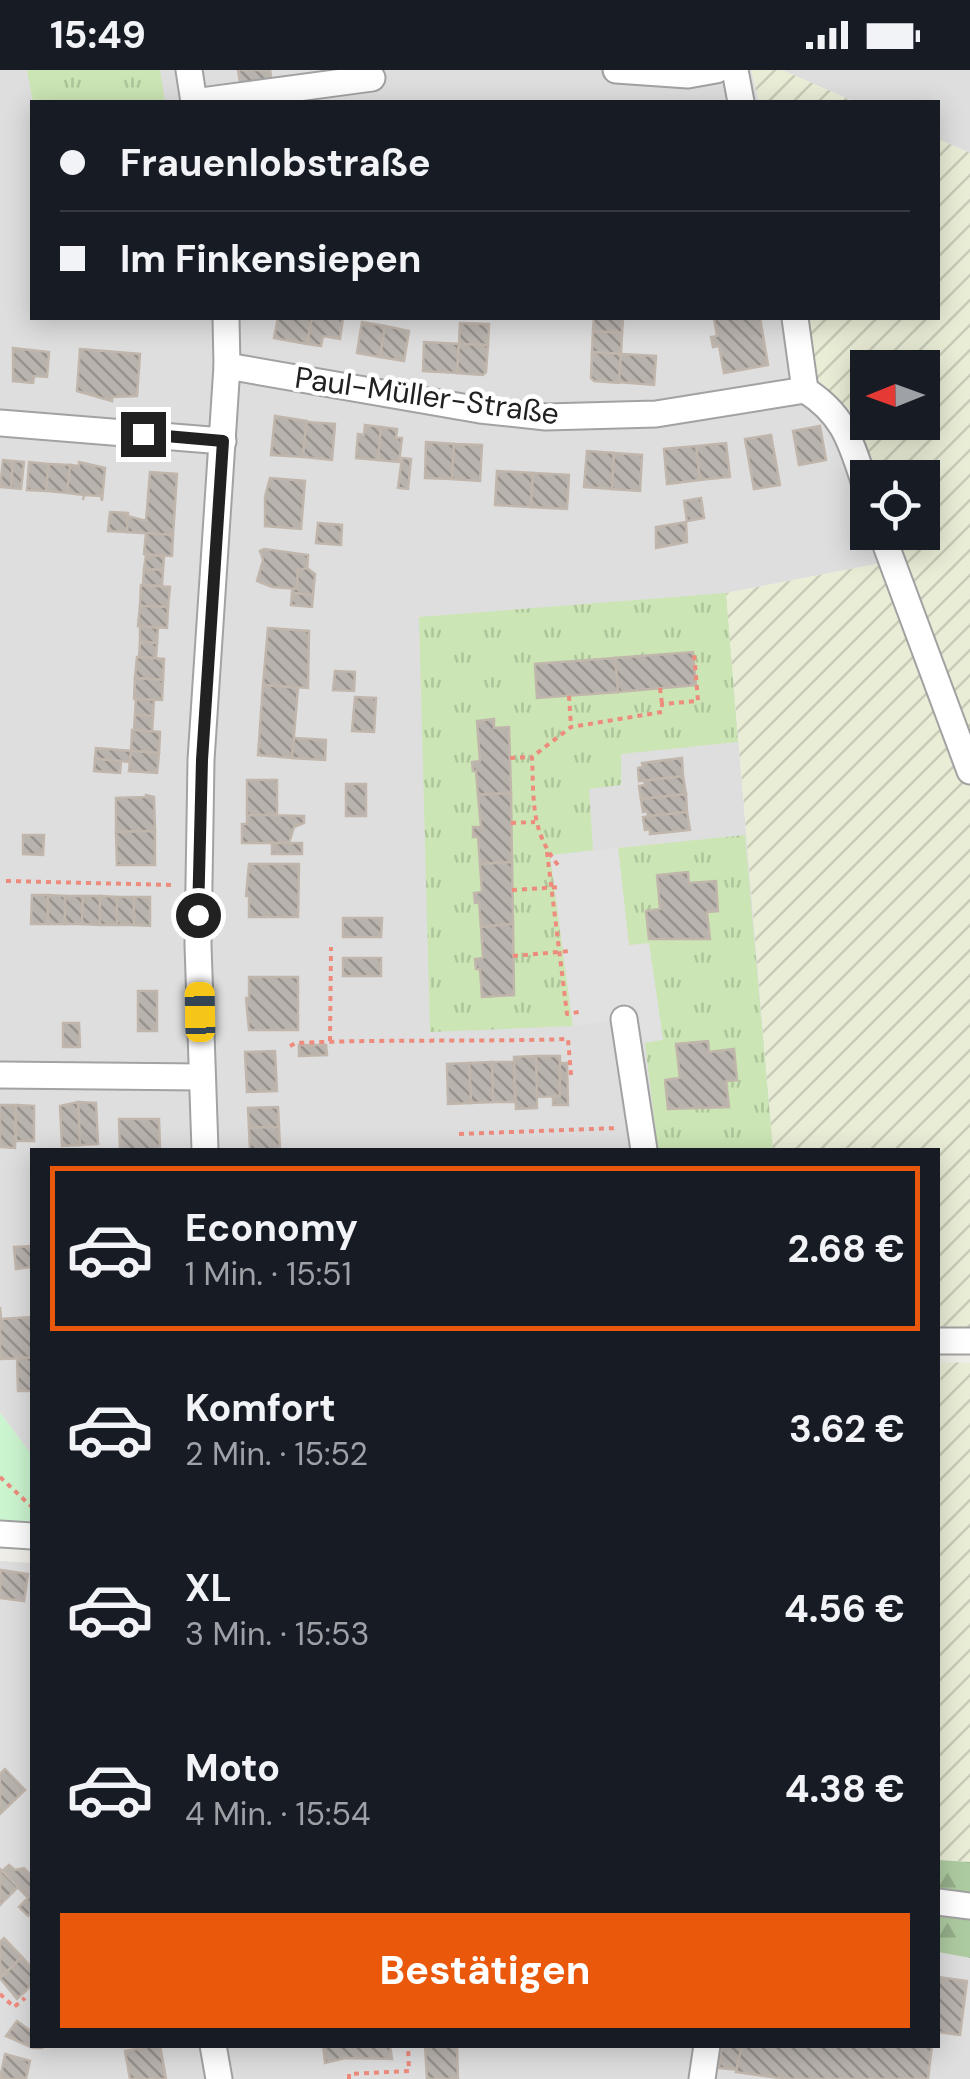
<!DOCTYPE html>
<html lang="de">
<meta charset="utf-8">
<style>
:root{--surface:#171b24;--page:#20242c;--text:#f1f3f6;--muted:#9ea1a6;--line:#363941;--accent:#ea580c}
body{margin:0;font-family:"DM Sans",sans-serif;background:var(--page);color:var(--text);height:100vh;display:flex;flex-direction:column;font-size:38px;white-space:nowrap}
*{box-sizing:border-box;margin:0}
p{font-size:32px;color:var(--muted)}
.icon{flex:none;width:55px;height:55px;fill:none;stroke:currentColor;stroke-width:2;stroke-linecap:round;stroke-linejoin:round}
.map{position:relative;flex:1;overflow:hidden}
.side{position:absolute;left:30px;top:1078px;width:910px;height:900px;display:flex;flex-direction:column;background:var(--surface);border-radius:0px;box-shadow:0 5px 25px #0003}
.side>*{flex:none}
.hud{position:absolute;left:30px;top:30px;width:910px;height:220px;border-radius:0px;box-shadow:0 5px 25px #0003;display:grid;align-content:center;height:220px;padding:0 30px;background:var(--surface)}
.needle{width:65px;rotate:269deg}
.tools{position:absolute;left:850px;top:280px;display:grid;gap:20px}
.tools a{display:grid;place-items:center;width:90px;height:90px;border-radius:0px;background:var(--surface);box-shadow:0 5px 25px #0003;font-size:50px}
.end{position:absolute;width:45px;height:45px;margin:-22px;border:12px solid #212121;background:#fff;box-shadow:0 0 0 5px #fff}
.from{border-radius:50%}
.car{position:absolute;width:30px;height:60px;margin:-30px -15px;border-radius:12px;box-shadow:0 0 8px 2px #0007;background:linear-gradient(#f5c518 24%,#345 0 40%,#f5c518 0 76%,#345 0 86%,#f5c518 0)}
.hud b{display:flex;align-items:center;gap:35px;height:95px;font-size:38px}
.hud b+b{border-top:2px solid var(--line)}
.hud i{width:25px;height:25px;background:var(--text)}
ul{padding:18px 0 0;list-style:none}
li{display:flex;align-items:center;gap:30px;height:165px;margin:0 20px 15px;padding:0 10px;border:5px solid transparent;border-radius:0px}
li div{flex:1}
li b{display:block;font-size:38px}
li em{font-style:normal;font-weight:700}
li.active{border-color:var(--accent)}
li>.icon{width:90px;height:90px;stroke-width:1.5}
.action{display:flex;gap:20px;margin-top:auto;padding:20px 30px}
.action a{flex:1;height:115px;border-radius:0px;background:var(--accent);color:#fff;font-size:40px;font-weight:700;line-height:115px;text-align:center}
.status{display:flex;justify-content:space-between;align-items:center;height:70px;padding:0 50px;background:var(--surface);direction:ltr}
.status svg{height:28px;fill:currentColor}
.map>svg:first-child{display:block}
</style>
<div class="status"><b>15:49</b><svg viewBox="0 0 49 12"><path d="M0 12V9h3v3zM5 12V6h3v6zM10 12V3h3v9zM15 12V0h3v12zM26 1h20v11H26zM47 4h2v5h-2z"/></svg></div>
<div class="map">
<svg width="970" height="2009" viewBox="0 0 970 2009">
<defs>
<pattern id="farmland-furrows" width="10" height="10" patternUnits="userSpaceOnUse" patternTransform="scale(2.5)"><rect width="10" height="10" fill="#eaedd6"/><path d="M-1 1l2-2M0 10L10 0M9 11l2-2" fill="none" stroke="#c8cbb7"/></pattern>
<pattern id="grass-tufts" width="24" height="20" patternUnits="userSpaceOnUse" patternTransform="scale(2.5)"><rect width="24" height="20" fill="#cbe5b4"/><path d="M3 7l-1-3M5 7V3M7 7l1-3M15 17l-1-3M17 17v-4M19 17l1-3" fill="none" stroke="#aec49a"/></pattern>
<pattern id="forest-firs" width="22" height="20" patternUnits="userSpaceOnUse" patternTransform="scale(2.5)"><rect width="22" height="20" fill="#adcba1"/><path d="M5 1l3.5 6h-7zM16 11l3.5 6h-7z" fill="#95ae8a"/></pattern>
<pattern id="building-back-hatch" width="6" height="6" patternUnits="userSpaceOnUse" patternTransform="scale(2.5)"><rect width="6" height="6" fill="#b9b3ae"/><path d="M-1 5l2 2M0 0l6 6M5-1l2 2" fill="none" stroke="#96918d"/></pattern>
</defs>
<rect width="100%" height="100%" fill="#f0eee8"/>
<g fill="#dfdede">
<polygon points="0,0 751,0 759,32 32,32 32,248 802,248 825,321 868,407 868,462 888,463 898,490 726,523 773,1080 32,1080 32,1385 0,1343"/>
<polygon points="782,0 970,0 970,83 938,69 938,32 855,32"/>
<polygon points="0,1491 32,1493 32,1975 938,1975 938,1882 970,1888 970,2009 0,2009"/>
</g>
<g fill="url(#farmland-furrows)" fill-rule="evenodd">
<polygon points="751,0 782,0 855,32 759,32"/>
<path d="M938,69L970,83V1259L938,1260V1080H773L726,523L898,490L888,463L922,462V408L868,407L810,295L802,248H938ZM868,298H922V352H868Z"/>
<polygon points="941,1292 970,1293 970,1792 938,1790 938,1420"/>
</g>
<g fill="url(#grass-tufts)">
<polygon points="27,0 160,0 165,32 33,32"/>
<polygon points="726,523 738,672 621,684 621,715 589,719 593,780 551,786 573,956 430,962 419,547"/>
<polygon points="745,765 773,1080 658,1080 645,973 663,969 649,874 629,876 618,778"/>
</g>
<polygon fill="url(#forest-firs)" points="938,1790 970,1792 970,1888 938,1882"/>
<polygon fill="#cbf5cf" points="0,1343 32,1385 32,1453 0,1451"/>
<polygon fill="#e1e1e1" points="618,778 629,875 649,873 663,970 635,974 630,948 573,956 550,785"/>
<g fill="url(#building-back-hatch)" stroke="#c1b6ac" stroke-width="2.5">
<polygon points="238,0 270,0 272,13 241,18"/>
<polygon points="278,248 312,248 307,274 274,268"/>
<polygon points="312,248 343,248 340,269 323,266 321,276 307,274"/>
<polygon points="594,248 623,248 622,263 593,261"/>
<polygon points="714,248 760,248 768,295 724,303 719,276 713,277 711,267 717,266"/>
<polygon points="362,252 385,256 380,287 357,283"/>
<polygon points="460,253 489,254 488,275 459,274"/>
<polygon points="385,256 409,261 404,291 380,287"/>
<polygon points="593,261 622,263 621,284 592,282"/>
<polygon points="424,272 459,274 457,303 423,301"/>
<polygon points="459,274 488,275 486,302 483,305 457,303"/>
<polygon points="13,278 49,282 47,307 34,306 33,313 13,311"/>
<polygon points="80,279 140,284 137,326 112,327 112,331 77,321"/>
<polygon points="592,282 621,284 619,313 594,311 591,308"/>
<polygon points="621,284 656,286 654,315 619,312"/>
<polygon points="275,346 307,351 303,387 271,385"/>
<polygon points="306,352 335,354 332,390 303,387"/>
<polygon points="365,355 381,357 378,390 356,388 358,364 364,365"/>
<polygon points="820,356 826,390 799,395 793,361"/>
<polygon points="381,357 397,359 396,368 402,368 399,392 378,390"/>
<polygon points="771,365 780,415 754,419 745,369"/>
<polygon points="426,372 454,374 452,409 425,408"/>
<polygon points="726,373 730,407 700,410 696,376"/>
<polygon points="454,374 482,375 480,411 452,409"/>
<polygon points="696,376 700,410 667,414 664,379"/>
<polygon points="587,381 614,383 612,419 584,417"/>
<polygon points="614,383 642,385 640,421 612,419"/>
<polygon points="402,388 411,389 408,419 398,418"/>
<polygon points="3,390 13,391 11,418 0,417"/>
<polygon points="13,391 24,392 21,419 11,418"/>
<polygon points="29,392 49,394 46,421 27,420"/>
<polygon points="79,392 105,398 102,431 101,426 84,425 83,430 84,425 67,423 70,395 79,396"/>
<polygon points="49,394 70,395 67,423 46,421"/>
<polygon points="497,401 533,403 531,437 495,435"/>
<polygon points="150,402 177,404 173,465 127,462 128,446 146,451"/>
<polygon points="533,403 569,405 567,439 531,437"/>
<polygon points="270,408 305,411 301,459 265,456 265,427"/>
<polygon points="701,428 704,448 687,451 684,431"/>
<polygon points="110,442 128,443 127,462 108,461"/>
<polygon points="686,452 687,472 656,478 656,457"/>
<polygon points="318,453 342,455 341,475 316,473"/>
<polygon points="146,463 173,465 172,486 144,484"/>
<polygon points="264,479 308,485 307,501 298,500 297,519 272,517 257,511 263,490 260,481"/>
<polygon points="146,485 164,486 163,500 144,499"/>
<polygon points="307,498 315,504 313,525 292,523 293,519 297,519 298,500"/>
<polygon points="144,499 163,500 162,516 143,515"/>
<polygon points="141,515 170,517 168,537 140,536"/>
<polygon points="292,523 313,525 312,537 291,535"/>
<polygon points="140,536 168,537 167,558 138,556"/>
<polygon points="140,556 158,558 157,573 140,572"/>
<polygon points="268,558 309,561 308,618 263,615"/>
<polygon points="140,572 157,573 156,588 139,587"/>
<polygon points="693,582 696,615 618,622 615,588"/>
<polygon points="137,587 164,589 163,610 135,608"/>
<polygon points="615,588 618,622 537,628 535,594"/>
<polygon points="335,601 355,602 354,621 333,620"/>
<polygon points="135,608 163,610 162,630 134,629"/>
<polygon points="263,615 298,618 292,688 258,685"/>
<polygon points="355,627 376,628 374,662 352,661"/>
<polygon points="136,629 154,630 153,646 135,645"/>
<polygon points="135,645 153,646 152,662 134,660"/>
<polygon points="494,649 494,658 509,657 511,723 478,725 476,701 473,701 472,692 480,691 477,651"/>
<polygon points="132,660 160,662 159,683 131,681"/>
<polygon points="294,668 326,670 325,690 292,688"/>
<polygon points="96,678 131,681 130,692 95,689"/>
<polygon points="131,681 159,683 157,703 129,701"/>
<polygon points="682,688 683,706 639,711 638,698 643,697 642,693"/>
<polygon points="95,689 121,691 120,703 94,701"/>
<polygon points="683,706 686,724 641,729 639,716 645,715 644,711"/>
<rect x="247" y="710" width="30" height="35"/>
<rect x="346" y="714" width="20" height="32"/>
<polygon points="511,723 512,792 480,794 478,767 473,767 473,757 481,757 478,725"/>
<polygon points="686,724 687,742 648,746 647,741 643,742 641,729"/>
<polygon points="146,725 154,727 155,761 116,762 116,728 146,727"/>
<polygon points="687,742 690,760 650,764 650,759 645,760 643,747"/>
<polygon points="247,745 304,746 304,753 294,757 289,773 242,773 242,754 247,754"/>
<polygon points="155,761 155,795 117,795 116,762"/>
<polygon points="23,765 44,765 43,785 23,784"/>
<rect x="272" y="773" width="30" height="11"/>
<polygon points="512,792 513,854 481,857 479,832 475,833 474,823 482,822 480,794"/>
<polygon points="249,794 299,794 298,847 249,847 249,826 246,826"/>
<polygon points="688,802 689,813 716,811 718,841 707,842 710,869 649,869 646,841 660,839 657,805"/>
<polygon points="32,825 48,825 48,854 31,854"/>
<polygon points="48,825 65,826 65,854 48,854"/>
<polygon points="65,826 83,826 82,854 65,854"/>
<polygon points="83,826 100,826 100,855 82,854"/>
<polygon points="100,826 117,827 117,855 100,855"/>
<rect x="117" y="827" width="17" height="28"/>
<polygon points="134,827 150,827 150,856 134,855"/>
<polygon points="343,848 382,848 381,867 343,867"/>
<polygon points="513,854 514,925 482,927 480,899 476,899 475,889 483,888 481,857"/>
<rect x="343" y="888" width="38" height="18"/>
<polygon points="249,907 298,907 298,960 249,960 246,928 249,928"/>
<rect x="138" y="921" width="19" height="40"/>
<polygon points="63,953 79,953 80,977 63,977"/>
<polygon points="708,971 709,982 734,979 737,1010 726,1011 729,1037 668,1039 665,1010 680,1008 676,974"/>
<polygon points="299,975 326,975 327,985 299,986"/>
<polygon points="275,981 277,1021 247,1022 245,982"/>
<polygon points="536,986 560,986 560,1026 537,1027"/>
<polygon points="536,986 537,1038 516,1039 514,987"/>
<polygon points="492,992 514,992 515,1032 493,1032"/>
<polygon points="492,992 493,1032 471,1033 469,993"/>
<polygon points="469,993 471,1033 448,1034 447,994"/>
<polygon points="560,993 567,993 568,1035 553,1035 553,1026 560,1026"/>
<polygon points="78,1032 96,1033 98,1074 80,1075"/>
<polygon points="78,1032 80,1075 62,1076 60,1036"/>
<polygon points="0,1035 16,1035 15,1078 0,1077"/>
<polygon points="16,1035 34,1036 34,1071 16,1071"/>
<polygon points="278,1037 279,1057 249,1058 248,1038"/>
<polygon points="119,1049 159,1049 160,1080 120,1080"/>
<polygon points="279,1057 280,1080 250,1079 249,1058"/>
<polygon points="32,1176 32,1197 16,1199 14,1177"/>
<polygon points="0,1237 1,1249 32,1247 32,1288 0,1289"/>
<polygon points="17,1287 32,1288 32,1321 18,1321"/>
<polygon points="1,1500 28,1504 24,1531 0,1528"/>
<polygon points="5,1699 25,1720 0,1744 0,1704"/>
<polygon points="9,1795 15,1800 24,1798 32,1806 32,1841 28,1846 19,1837 28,1828 2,1801"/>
<polygon points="0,1799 18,1817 0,1835"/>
<polygon points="4,1868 22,1887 0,1908 0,1872"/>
<polygon points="22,1887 32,1898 32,1915 17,1929 0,1908"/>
<polygon points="938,1907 967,1911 960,1965 938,1962"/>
<polygon points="17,1951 32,1962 32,1975 42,1975 42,1978 33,1978 6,1966"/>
<polygon points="160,1975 166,2009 130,2009 125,1981"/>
<polygon points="323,1975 390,1975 392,1989 345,1988 325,1993"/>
<polygon points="425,1975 457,1975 458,2009 427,2009"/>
<polygon points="722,1975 742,1975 738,2000 719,1998"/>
<polygon points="742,1975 932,1975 928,2009 786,2009 736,2002"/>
<polygon points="5,1984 30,1991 26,2009 0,2009"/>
</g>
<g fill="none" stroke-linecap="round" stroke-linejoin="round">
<defs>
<g id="minor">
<polyline points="189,0 194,32"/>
<polyline points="616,0 688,5 716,0"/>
<polyline points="735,0 741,32"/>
<polyline points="194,32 372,8"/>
<polyline points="795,248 805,320"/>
<polyline points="227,296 480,340 546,347 656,344 805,320"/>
<path d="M805,320C848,347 852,378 868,423"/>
<polyline points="0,353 223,371"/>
<polyline points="881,462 970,701"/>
<polyline points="624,949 644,1080"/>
<polyline points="0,1005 201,1007"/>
<polyline points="205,1080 198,875 201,690 227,296 226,248"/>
<polyline points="938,1271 970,1271"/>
<polyline points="0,1464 32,1466"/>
<polyline points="938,1832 970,1836"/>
<polyline points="213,1975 219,2009"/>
<polyline points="702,2009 707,1975"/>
</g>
</defs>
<use href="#minor" stroke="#a2a2a2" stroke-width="29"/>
<g stroke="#ed8b7d" stroke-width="4" stroke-dasharray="5 5" stroke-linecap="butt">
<polyline points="660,618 662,634"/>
<polyline points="569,626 571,656"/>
<polyline points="510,688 530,687"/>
<polyline points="511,753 535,752"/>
<polyline points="547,782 567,944 579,942"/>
<path d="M558,795C530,760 534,729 532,687L571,657L662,642V634L698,631L694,583"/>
<polyline points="6,811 174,815"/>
<polyline points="512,820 561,817"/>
<polyline points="513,886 570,881"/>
<polyline points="330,971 331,877"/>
<path d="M290,976L296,973C386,969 477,972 568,969L571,1005"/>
<polyline points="459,1064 618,1058"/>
<polyline points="0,1407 32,1437"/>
<polyline points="0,1924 14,1937 25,1928"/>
<polyline points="349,2009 349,2004 409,2001 408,1975"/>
</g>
<use href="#minor" stroke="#fff" stroke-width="25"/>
</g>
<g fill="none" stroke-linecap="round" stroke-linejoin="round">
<polyline stroke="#212121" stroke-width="12" points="143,364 223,371 202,690 198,845"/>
</g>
<g text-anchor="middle" stroke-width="9" stroke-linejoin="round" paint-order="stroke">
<g font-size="30" fill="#212121" stroke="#fff">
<text transform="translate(427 326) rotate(8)" y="10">Paul-Müller-Straße</text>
</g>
</g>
</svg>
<div class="tools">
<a><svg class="needle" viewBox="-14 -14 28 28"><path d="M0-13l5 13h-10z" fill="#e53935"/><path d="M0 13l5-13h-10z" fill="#9ea1a6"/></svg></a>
<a><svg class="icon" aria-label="locate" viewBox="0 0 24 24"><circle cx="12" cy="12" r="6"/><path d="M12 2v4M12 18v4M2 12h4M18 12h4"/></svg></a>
</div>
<i class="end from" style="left:198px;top:845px"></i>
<i class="end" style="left:143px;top:364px"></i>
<i class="car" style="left:200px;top:942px;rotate:359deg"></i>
<div class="hud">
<b><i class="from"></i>Frauenlobstraße</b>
<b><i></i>Im Finkensiepen</b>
</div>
<section class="side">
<ul>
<li class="active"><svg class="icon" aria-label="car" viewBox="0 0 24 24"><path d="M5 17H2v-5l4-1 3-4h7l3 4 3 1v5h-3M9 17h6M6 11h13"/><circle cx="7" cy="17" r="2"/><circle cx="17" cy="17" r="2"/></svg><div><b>Economy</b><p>1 Min. · 15:51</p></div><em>2.68 €</em></li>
<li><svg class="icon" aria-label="car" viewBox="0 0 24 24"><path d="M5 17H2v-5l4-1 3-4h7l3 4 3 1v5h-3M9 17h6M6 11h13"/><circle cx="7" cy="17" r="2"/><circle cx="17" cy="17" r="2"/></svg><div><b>Komfort</b><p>2 Min. · 15:52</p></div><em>3.62 €</em></li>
<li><svg class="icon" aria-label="car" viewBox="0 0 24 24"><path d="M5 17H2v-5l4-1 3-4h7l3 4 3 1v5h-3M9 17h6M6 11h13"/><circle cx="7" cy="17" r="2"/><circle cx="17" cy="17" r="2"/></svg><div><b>XL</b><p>3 Min. · 15:53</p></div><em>4.56 €</em></li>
<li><svg class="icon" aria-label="car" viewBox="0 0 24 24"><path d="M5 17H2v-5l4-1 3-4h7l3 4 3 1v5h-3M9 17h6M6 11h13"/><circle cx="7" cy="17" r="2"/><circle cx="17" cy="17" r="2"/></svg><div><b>Moto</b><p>4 Min. · 15:54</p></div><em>4.38 €</em></li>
</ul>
<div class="action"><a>Bestätigen</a></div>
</section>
</div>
